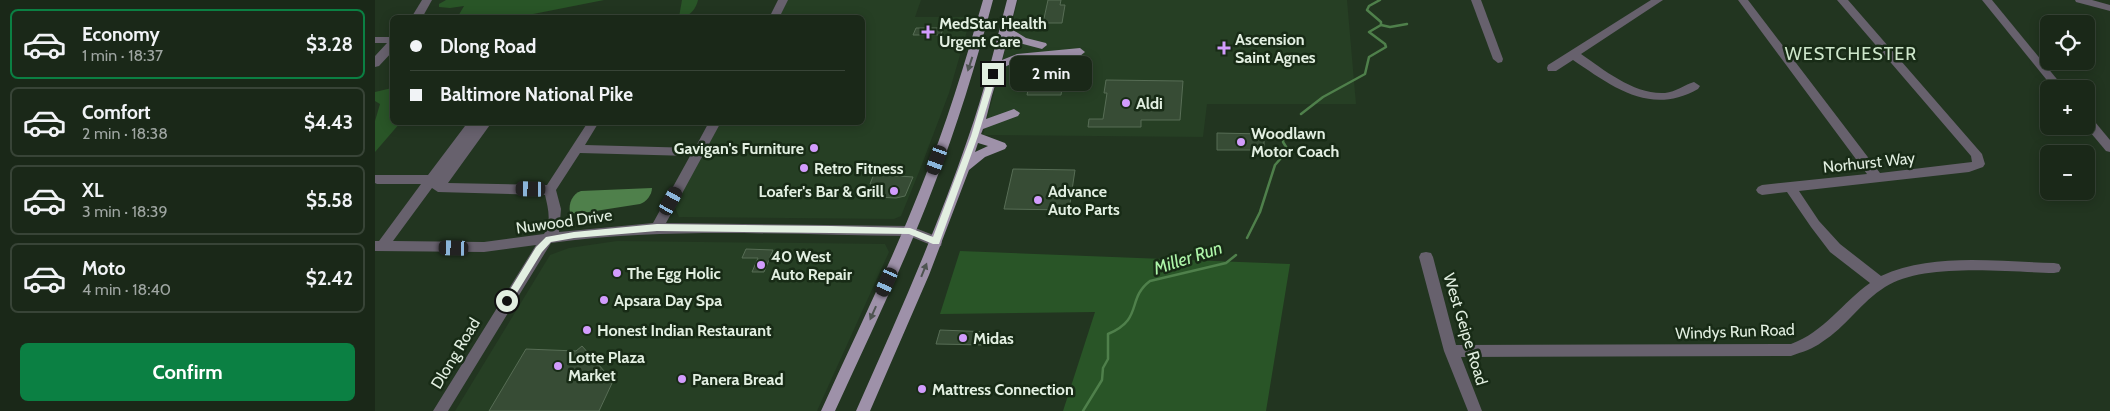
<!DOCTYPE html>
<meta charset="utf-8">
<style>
:root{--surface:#1a2818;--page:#233021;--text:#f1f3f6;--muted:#9fa6a2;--line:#384437;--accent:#0b8043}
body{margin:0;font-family:Cabin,sans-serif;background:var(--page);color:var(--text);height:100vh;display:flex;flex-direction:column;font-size:19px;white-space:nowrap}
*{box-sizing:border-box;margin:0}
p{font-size:16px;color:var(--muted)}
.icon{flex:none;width:28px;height:28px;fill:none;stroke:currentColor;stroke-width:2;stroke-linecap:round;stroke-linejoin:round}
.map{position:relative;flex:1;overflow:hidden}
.panel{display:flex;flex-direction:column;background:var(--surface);width:375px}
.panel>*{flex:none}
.banner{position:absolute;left:15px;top:15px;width:475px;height:110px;border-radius:8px;box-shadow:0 2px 12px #0003,0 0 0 1px var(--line);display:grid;align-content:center;height:110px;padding:0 20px;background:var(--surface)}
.fabs{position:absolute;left:1665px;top:15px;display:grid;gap:10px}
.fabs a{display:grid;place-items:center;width:55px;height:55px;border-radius:8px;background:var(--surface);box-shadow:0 2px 12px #0003,0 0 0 1px var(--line);font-size:25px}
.end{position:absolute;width:22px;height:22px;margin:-11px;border:6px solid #e2efe1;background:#111;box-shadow:0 0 0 2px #111}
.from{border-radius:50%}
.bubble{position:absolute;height:35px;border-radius:8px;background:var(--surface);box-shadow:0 2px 12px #0003,0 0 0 1px var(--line);font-size:16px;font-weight:700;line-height:35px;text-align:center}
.car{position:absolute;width:15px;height:30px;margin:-15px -8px;border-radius:6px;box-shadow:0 0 4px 1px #0007;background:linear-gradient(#222 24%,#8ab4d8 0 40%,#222 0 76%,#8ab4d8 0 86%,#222 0)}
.banner b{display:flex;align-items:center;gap:18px;height:48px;font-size:19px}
.banner b+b{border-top:1px solid var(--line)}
.banner i{width:12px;height:12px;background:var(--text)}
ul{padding:9px 0 0;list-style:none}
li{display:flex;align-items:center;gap:15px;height:70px;margin:0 10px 8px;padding:0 10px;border:2px solid var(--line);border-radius:8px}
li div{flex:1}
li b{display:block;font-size:19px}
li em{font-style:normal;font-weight:700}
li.active{border-color:var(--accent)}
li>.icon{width:45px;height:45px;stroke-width:1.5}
.primary-button{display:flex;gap:10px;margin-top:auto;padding:10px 20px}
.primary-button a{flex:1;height:58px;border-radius:8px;background:var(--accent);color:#fff;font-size:20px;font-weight:700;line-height:58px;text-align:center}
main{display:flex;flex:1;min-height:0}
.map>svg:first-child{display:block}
</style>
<main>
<section class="panel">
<ul>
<li class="active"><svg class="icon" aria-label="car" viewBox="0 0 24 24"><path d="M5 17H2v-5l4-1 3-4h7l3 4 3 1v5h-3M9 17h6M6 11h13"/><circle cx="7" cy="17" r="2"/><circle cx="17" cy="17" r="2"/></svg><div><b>Economy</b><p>1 min · 18:37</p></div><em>$3.28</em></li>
<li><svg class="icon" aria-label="car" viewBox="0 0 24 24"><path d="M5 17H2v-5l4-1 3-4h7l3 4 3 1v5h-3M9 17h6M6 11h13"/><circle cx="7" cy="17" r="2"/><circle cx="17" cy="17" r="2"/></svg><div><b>Comfort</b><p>2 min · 18:38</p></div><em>$4.43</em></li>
<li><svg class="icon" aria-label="car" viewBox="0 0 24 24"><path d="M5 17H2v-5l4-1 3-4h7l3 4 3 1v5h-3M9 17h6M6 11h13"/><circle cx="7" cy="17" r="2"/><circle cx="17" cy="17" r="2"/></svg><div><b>XL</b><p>3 min · 18:39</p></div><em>$5.58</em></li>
<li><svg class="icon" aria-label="car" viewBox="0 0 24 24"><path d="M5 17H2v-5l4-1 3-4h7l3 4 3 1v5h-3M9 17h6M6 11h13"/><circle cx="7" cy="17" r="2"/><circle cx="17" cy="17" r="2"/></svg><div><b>Moto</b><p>4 min · 18:40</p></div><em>$2.42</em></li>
</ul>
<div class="primary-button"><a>Confirm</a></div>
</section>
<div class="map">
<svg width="1735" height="411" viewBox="0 0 1735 411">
<rect width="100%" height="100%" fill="#223520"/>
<g fill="#263f24">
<polygon points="411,0 546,0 540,17 596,17 574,93 544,172 526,216 519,219 304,217 299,205 344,123 488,122 488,18 402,17"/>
<polygon points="643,0 972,0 981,104 832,104 828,137 608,135"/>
<polygon points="242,241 510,244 514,252 442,411 80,411 175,255 194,248"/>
</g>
<g fill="#295527">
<polygon points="71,0 229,0 143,17 82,18 89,6 75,8 64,7 64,4"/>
<path d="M307,0H323C321,9 314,18 304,17Z"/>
<polygon points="17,88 18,122 25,123 0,152 0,121 5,104 0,101 0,92"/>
<polygon points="585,251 915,264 891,411 688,411 720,312 565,314"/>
</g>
<path fill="#4f804b" d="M277,188C277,195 271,202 265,204L201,214L195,212C193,204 198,193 206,191Z"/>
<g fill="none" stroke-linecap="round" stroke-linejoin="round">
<g stroke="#4f804b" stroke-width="2.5">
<polyline points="1006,25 1015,27 1032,24"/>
<polyline points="926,114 948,97 990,74 994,57 1011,47 1010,44 994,32 1006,25 1006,22 992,10 994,6 1005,0"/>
<polyline points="872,238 885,212 900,165 913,150 908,142 909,136"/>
<path d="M708,411L727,380L728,368L733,359V334C769,319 751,299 775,281L851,263L861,255"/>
</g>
</g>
<g fill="#374c35" stroke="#576d55">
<polygon points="673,0 686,0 685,5 690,5 687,23 668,23"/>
<polygon points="541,28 568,28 566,35 538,35"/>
<polygon points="658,79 671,79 670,82 688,82 686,95 652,95 655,81 657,81"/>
<polygon points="731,80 808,81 805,120 766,120 766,127 713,127 714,119 728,119 732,93 729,93"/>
<polygon points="842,133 889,134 889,150 842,150"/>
<polygon points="638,169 700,170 694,210 629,209"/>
<polygon points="499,174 510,175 538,177 530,196 521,198 503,197 508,185 495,184"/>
<polygon points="371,249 398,250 389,272 377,272 383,258 367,258"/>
<polygon points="565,330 616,332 612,345 561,344"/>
<polygon points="207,346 238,381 224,411 114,411 151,349 201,351"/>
</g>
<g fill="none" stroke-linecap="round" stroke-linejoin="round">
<g fill="#67616d" fill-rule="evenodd">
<polygon points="47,0 57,0 47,18 36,18"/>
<polygon points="403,0 413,0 404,18 394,18"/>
<polygon points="1096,0 1106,0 1128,59 1127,62 1123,63 1118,59"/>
<path d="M1276,0H1288L1206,54C1229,70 1260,95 1290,93C1301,92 1309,85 1319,82L1325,86L1323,89C1275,116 1238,87 1198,60L1181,71H1173L1172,68L1173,65Z"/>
<path d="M1363,0H1373L1505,173L1597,162L1596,156L1462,0H1473L1607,154L1610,164L1608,167L1594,172L1424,191L1444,221L1465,244L1506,276C1559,252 1622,262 1679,263L1684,264L1686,268L1684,272L1679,273C1634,272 1548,262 1510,287C1486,302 1471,327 1447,342C1438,349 1427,352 1416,356L1086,357L1107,411H1093L1069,351L1044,257L1046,253L1051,252L1056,253L1058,257L1081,345L1416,344C1449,332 1467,303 1495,283L1455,252L1436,227L1412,192L1387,195L1383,193L1381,190L1383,187L1387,185L1492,174Z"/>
<polygon points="1607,0 1617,0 1690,89 1679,89"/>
<polygon points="1700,0 1717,0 1735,5 1735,11 1701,2"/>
<polygon points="0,37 18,37 18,51 4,66 0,67 0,56 12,43 0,43"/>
<polygon points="1711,115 1715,116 1735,140 1735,152 1731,151 1710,126"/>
<path d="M93,122H117L73,183L172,185L213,122H224L210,145L320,148L334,122H346L291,223L535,226L566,238L567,242L566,246L561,247L534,236C415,235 295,227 176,243L73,411H58L161,245L109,252L0,251V241H4L46,184H2L0,183V175H53ZM205,153L315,156L278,223L184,232L186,209L181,190ZM57,188L63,192L170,195C173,208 177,222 169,234L109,242L18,241Z"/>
</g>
<g fill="#9e91a9" fill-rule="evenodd">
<path d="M608,0H618C601,64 582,127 558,188C529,264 494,337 460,411H446C480,336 516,263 546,187C571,126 590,63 608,0Z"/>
<path d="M632,0H642L635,28L651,38L671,43L672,45L667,49L648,44L633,37L627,60L642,54L705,48L710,52L705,56C690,57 638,59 629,68C620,77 615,105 611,119L639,109L645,113L643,116L608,129L606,134L630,143L632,146L630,149L610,157L594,170L554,275L495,411H481C521,321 561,232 593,138C609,93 620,46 632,0ZM603,143L613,146L600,152Z"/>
</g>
</g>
<defs><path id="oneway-solid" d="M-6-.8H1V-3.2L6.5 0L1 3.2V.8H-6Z" transform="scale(1.25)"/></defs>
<g fill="#4e5451">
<use href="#oneway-solid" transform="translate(595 64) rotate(108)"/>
<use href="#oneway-solid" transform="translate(549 270) rotate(-68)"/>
<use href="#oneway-solid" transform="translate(498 313) rotate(114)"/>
</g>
<polygon fill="#e2efe1" points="615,72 622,74 603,136 564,244 558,244 534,234 456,233 282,231 199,238 176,242 167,252 135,304 132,305 128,301 161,247 171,237 199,232 282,224 456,226 535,228 558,237 596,136"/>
<g fill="#d29cfd" stroke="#182b16" stroke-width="2">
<path d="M550.5 24.5h5v5h5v5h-5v5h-5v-5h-5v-5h5z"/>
<path d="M846.5 40.5h5v5h5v5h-5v5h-5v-5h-5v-5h5z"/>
<circle cx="751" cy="103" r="5"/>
<circle cx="866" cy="142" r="5"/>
<circle cx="439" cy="148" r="5"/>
<circle cx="429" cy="168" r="5"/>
<circle cx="519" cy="191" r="5"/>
<circle cx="663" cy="200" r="5"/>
<circle cx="386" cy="265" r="5"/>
<circle cx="242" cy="273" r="5"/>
<circle cx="229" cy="300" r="5"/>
<circle cx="212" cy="330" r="5"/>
<circle cx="588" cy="338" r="5"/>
<circle cx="183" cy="366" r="5"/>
<circle cx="307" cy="379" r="5"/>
<circle cx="547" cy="389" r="5"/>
</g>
<g text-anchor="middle" stroke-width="5" stroke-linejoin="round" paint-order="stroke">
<g font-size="16" font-weight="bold" fill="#e2efe1" stroke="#182b16" text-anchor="start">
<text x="564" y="29">MedStar Health<tspan x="564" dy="18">Urgent Care</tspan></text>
<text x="860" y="45">Ascension<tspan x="860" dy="18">Saint Agnes</tspan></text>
<text x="761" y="109">Aldi</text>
<text x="876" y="139">Woodlawn<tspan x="876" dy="18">Motor Coach</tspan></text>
<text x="429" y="154" text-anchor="end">Gavigan's Furniture</text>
<text x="439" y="174">Retro Fitness</text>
<text x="509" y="197" text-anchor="end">Loafer's Bar &amp; Grill</text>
<text x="673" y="197">Advance<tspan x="673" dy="18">Auto Parts</tspan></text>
<text x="396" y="262">40 West<tspan x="396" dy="18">Auto Repair</tspan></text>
<text x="252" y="279">The Egg Holic</text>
<text x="239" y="306">Apsara Day Spa</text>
<text x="222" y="336">Honest Indian Restaurant</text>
<text x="598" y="344">Midas</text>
<text x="193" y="363">Lotte Plaza<tspan x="193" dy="18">Market</tspan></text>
<text x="317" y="385">Panera Bread</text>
<text x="557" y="395">Mattress Connection</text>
</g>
<g font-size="16" fill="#e2efe1" stroke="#182b16">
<text transform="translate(1494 162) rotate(-6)" y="6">Norhurst Way</text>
<text transform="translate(189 221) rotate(-8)" y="6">Nuwood Drive</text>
<text transform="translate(1091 329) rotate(73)" y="6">West Geipe Road</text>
<text transform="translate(1360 331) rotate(-2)" y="6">Windys Run Road</text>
<text transform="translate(80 353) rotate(-59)" y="6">Dlong Road</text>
</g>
<g font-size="18" letter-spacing="1" fill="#cee7cb" stroke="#182b16">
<text x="1476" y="60">WESTCHESTER</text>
</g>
<g font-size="18" font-style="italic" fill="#aef6a9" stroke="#182b16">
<text transform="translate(813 258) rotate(-18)" y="6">Miller Run</text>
</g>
</g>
</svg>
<div class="fabs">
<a><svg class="icon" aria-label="locate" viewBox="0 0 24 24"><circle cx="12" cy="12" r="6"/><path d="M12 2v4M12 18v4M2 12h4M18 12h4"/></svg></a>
<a>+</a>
<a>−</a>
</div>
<i class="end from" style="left:132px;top:301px"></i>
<i class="end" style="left:618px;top:74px"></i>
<div class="bubble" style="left:635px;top:56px;width:82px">2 min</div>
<i class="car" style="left:562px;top:160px;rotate:200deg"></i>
<i class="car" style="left:156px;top:189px;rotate:271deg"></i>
<i class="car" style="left:296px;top:201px;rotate:29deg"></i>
<i class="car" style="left:79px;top:248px;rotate:272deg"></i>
<i class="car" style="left:512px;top:282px;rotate:204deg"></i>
<div class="banner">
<b><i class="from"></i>Dlong Road</b>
<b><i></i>Baltimore National Pike</b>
</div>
</div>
</main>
